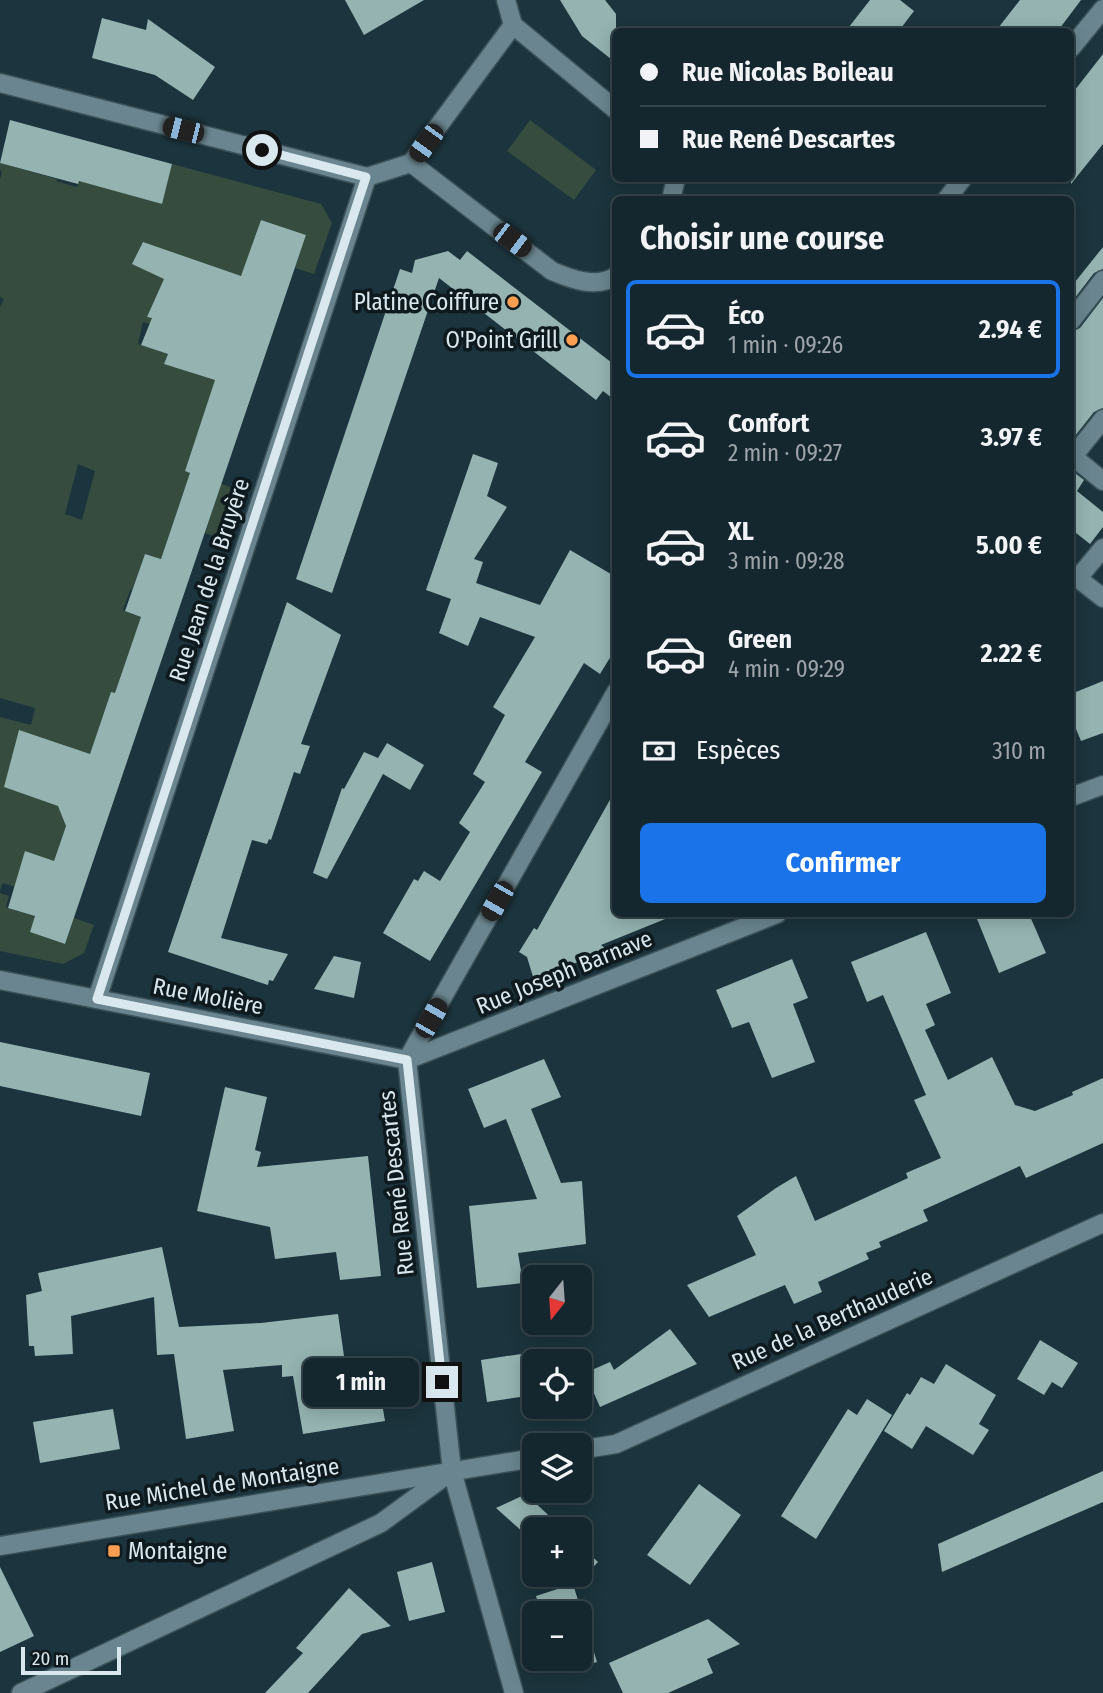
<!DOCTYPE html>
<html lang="fr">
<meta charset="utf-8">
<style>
:root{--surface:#15272e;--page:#1e2f36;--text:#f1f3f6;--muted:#9da5aa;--line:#34444a;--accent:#1a73e8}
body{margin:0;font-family:"Fira Sans Condensed",sans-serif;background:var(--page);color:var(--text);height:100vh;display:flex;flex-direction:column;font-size:26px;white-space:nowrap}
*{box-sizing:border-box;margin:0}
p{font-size:23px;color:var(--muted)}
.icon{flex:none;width:38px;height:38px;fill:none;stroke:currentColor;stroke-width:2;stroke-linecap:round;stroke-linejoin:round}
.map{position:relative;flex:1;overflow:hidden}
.details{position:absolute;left:612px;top:196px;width:462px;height:721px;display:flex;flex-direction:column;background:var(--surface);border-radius:10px;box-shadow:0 4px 18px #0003,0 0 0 2px var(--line)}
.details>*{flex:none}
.banner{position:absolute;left:612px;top:28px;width:462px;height:154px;border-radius:10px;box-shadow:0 4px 18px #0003,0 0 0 2px var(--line);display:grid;align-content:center;height:154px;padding:0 28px;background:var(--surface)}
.needle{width:46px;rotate:197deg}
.controls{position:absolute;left:522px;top:1265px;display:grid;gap:14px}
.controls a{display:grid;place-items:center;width:70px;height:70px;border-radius:10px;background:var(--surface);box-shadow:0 4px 18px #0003,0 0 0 2px var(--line);font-size:35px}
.scale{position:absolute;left:21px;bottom:18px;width:100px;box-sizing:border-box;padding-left:7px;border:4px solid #d9e8ee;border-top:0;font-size:19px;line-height:24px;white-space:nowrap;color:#d9e8ee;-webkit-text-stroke:5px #0f1a1e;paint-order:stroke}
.end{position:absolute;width:32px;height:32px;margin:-16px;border:9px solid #d9e8ee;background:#111;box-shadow:0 0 0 4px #111}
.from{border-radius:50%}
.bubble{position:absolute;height:49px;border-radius:10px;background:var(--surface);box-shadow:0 4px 18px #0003,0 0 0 2px var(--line);font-size:23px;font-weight:700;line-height:49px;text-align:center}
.car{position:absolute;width:21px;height:42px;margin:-21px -10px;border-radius:9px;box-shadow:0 0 5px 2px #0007;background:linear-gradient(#222 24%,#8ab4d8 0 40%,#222 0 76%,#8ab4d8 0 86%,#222 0)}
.banner b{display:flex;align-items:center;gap:24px;height:66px;font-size:26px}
.banner b+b{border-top:2px solid var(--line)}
.banner i{width:18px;height:18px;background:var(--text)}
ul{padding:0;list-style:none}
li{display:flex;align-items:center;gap:21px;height:98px;margin:0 14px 10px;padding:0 14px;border:4px solid transparent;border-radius:10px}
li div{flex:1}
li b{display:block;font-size:26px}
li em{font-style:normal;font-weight:700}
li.active{border-color:var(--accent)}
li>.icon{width:63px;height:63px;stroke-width:1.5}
h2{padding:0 28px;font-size:32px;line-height:84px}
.pay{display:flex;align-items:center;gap:18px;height:77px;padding:0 28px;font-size:26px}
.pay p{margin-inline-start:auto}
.primary-button{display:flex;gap:14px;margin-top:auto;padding:14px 28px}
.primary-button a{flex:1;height:80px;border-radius:10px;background:var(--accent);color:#fff;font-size:28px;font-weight:700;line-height:80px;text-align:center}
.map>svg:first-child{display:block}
</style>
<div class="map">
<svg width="1103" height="1693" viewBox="0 0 1103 1693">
<rect width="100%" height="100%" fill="#1c343d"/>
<g fill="#364c3e" fill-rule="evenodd">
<polygon points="530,120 596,170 574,200 507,151"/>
<path d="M90,142L129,152L119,191L161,204L172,164L321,204L332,223L314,274L295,268L306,235L261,220L250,252L255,254L213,345L143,322L138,344L168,354L164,364L178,368L219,371L185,471L241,491L224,540L205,533L217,496L186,485L161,559L145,554L132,590H130L123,610L141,617L120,695L111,692L30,932L65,944L74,918L94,925L84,953L63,964L0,951V893L9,896L6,907L20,912L28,891L3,883L0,890V717L31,725L35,708L0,698V307L4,299L0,297V179L2,172L0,170V163L57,179L56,181L77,187ZM78,464L95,471L82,520L65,514Z"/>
</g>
<g fill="#94b3b1">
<polygon points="345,0 424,0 364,35"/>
<polygon points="560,0 605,0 616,14 616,63 582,36"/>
<polygon points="870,0 900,0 914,11 898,32 845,32"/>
<polygon points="1020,0 1081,0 1057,32 995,32"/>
<polygon points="102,18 146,30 148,19 215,67 193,100 155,75 92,58"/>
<polygon points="1103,54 1103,144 1071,184 1071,95"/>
<polygon points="10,120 172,164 162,204 79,181 78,184 0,163"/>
<polygon points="261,220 306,235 65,944 30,932 35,916 8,908 25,851 54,861 66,826 58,806 4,787 19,730 90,754 111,692 115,693 141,617 125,611 145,554 161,559 190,473 185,471 215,380 164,364 168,354 141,345 152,318 147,317 164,279 132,264 143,242 241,276"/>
<polygon points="1103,247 1103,269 1094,273 1071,303 1071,287"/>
<polygon points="448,251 460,260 467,251 616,366 616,401 603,391 596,400 439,278 332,593 296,579 400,269 412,273 415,260"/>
<polygon points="1103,298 1103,408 1094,412 1071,441 1071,332 1080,328"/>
<polygon points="473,454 498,463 487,496 507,507 474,559 483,562 476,583 540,605 570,550 616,577 616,648 600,674 584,663 525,762 542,772 430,961 383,933 414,879 418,881 424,871 440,881 470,832 459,823 485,782 473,774 505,715 493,707 535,637 480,617 468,646 439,633 451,599 426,590"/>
<polygon points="1071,470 1084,480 1077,491 1103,512 1103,527 1090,544 1071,529"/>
<polygon points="287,602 341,635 301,744 310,746 300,774 294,772 271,840 269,839 267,844 252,840 221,938 288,954 273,981 269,980 268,985 168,952"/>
<polygon points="1103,681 1103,733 1081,741 1071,717 1071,694"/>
<polygon points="387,743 424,765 410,790 383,774 327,879 313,873 342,788 344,789 364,752 378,758"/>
<polygon points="616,789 616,914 675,915 601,945 607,950 534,980 527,957 519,952 534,928 537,930"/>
<polygon points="975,914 1029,914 1046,953 999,973"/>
<polygon points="926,932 951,993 926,1004 935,1025 925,1030 948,1080 992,1057 1015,1105 1035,1111 1073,1095 1072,1092 1103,1078 1103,1143 1026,1178 1020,1166 923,1210 928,1221 879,1242 881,1247 866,1253 869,1259 818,1282 822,1292 794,1304 785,1285 709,1317 687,1285 756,1255 737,1216 776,1188 796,1176 815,1221 908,1178 906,1173 941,1158 914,1100 926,1095 883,995 867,1002 851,962"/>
<polygon points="334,956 361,962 354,998 314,989"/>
<polygon points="792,959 808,998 793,1004 815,1062 772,1078 749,1022 732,1028 716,990"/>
<polygon points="0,1042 150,1073 141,1116 0,1086"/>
<polygon points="544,1059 561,1097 531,1109 561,1183 582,1181 586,1244 518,1253 523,1283 477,1288 469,1206 537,1199 506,1119 484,1128 468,1089"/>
<polygon points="225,1087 267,1097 255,1150 261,1152 257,1167 368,1156 381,1276 340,1280 336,1252 275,1259 270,1227 197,1211"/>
<polygon points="162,1247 179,1327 261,1323 338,1314 348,1384 378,1379 385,1421 303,1434 293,1376 282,1377 282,1365 223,1370 234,1431 186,1439 174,1354 157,1355 154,1297 71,1316 73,1354 35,1356 34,1346 29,1346 26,1295 42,1291 38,1273"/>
<polygon points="670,1329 697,1364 600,1407 585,1373 610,1362 614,1370"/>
<polygon points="1040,1340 1078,1363 1062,1388 1052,1382 1044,1395 1017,1379"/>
<polygon points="534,1352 534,1395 487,1402 481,1360"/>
<polygon points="946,1364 996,1395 979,1424 989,1430 973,1455 926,1426 912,1449 884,1431 907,1393 910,1395 921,1377 934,1384"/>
<polygon points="867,1399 892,1415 816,1539 781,1516 848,1409 857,1415"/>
<polygon points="113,1409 120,1449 40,1463 33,1422"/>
<polygon points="1103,1471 1103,1502 942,1572 938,1544"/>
<polygon points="699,1484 741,1515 690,1585 647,1555"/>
<polygon points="526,1494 564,1530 534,1530 534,1542 496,1508"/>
<polygon points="579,1544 598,1562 579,1582 571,1575 579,1575"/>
<polygon points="432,1562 445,1612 409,1621 397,1572"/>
<polygon points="0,1567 34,1636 0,1652"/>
<polygon points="573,1584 597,1662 560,1673 555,1659 579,1659 579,1614 541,1614 536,1596"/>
<polygon points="349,1588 391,1626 362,1634 308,1693 265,1693 303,1653 296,1648"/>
<polygon points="708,1619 740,1644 707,1659 713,1673 668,1693 623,1693 609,1663"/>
</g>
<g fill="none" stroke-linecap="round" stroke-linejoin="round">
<defs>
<g id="lane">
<polyline points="1071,321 1103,280"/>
<polyline points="1071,455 1103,481"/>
<polyline points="1071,459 1103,419"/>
<polyline points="1078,578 1103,548"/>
</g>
<g id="street">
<polyline points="506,0 513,25"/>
<polyline points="1071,48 1103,9"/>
<polyline points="0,83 367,177"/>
<path d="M616,110L513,25L411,163L552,271C571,279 596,289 616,276"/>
<polyline points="367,177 411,163"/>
<polyline points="671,200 676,178"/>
<polyline points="946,200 963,178"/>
<polyline points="1071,573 1103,598"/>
<polyline points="1071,797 1103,785"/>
<polyline points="0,980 407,1060 777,914"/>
<polyline points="97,999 367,177"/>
<polyline points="21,1693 381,1523 452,1471"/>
<polyline points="514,1693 452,1471 407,1060 616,692"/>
</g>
<g id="secondary">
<polyline points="579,1450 616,1444 1103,1223"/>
<polyline points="0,1546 534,1458"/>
</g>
</defs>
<use href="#lane" stroke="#3b5159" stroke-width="21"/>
<use href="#street" stroke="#3b5159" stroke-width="21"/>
<use href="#secondary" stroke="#3b5159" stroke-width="21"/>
<use href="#lane" stroke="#6a858f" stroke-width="18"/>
<use href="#street" stroke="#6a858f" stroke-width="18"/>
<use href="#secondary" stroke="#6a858f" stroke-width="18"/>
</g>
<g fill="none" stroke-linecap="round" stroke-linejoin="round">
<polyline stroke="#d9e8ee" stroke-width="9" points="262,150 366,177 97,999 407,1060 442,1382"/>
</g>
<g fill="#fb9e51" stroke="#0f1a1e" stroke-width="2.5">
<circle cx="513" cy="302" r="7"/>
<circle cx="572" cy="340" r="7"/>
<rect x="107" y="1544" width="14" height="14" rx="3.5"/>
</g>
<g text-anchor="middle" stroke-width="7" stroke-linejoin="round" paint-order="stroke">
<g font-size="23" fill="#d9e8ee" stroke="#0f1a1e" text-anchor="end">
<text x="499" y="310">Platine Coiffure</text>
<text x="558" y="348">O'Point Grill</text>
<text x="128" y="1559" text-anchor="start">Montaigne</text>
</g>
<g font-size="23" fill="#d9e8ee" stroke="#0f1a1e">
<text transform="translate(209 580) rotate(-72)" y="8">Rue Jean de la Bruyère</text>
<text transform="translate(564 972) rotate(-22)" y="8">Rue Joseph Barnave</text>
<text transform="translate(208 996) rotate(11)" y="8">Rue Molière</text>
<text transform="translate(396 1183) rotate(-96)" y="8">Rue René Descartes</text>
<text transform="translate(832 1319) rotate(-24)" y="8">Rue de la Berthauderie</text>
<text transform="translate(222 1484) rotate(-9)" y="8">Rue Michel de Montaigne</text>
</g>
</g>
</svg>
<div class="controls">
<a><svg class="needle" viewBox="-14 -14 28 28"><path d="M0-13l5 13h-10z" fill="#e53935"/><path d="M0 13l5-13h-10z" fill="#9da5aa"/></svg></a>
<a><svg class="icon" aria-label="locate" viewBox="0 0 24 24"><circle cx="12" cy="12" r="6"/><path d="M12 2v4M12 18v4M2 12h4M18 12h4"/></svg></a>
<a><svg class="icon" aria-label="layers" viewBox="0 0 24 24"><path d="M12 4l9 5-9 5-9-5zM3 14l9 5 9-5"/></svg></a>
<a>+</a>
<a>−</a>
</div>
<div class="scale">20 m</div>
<i class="end from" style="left:262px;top:150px"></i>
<i class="end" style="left:442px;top:1382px"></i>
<div class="bubble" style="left:303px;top:1358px;width:116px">1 min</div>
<i class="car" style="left:183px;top:130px;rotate:284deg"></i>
<i class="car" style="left:426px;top:143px;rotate:216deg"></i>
<i class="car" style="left:512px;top:240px;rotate:127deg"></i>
<i class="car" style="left:497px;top:901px;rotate:210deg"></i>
<i class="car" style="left:431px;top:1018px;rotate:30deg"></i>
<div class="banner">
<b><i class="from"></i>Rue Nicolas Boileau</b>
<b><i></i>Rue René Descartes</b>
</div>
<section class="details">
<h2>Choisir une course</h2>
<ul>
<li class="active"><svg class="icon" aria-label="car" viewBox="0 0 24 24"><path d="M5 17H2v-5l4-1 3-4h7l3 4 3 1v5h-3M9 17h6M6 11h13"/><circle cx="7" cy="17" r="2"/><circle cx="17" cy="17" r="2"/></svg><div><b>Éco</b><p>1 min · 09:26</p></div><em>2.94 €</em></li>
<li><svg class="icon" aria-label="car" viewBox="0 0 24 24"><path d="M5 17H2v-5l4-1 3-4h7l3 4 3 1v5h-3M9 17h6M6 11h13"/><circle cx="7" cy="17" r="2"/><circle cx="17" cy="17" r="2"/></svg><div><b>Confort</b><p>2 min · 09:27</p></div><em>3.97 €</em></li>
<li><svg class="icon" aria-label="car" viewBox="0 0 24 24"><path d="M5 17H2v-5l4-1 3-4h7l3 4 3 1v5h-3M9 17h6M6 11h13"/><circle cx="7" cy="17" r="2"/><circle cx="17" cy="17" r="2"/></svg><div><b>XL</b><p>3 min · 09:28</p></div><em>5.00 €</em></li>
<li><svg class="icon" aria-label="car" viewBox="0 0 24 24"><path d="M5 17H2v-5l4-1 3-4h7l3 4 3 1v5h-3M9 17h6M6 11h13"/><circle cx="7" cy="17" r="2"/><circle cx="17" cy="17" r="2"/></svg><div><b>Green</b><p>4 min · 09:29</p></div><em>2.22 €</em></li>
</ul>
<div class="pay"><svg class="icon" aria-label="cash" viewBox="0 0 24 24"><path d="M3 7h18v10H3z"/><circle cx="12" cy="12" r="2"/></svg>Espèces<p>310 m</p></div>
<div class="primary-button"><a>Confirmer</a></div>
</section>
</div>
